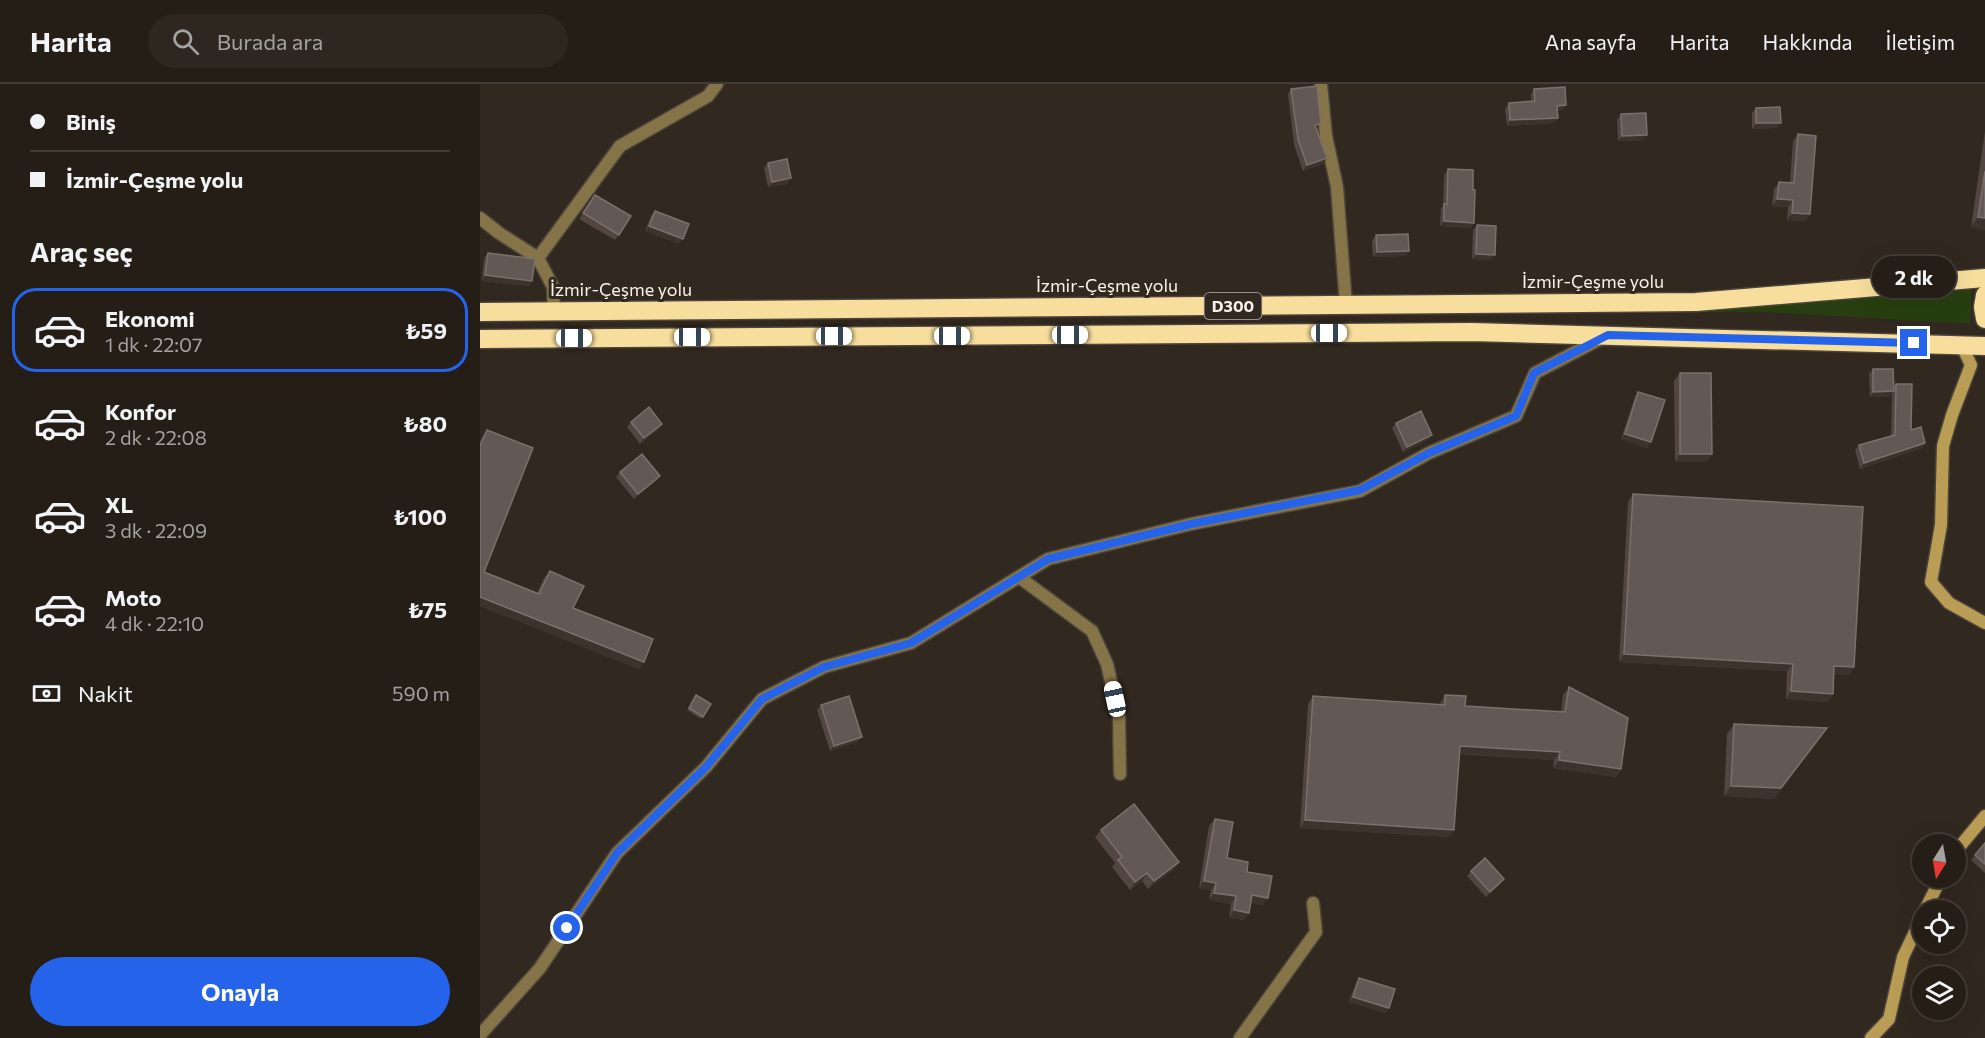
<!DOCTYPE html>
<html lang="tr">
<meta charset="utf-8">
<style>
:root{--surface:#251e17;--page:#2d2720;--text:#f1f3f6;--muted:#a3a2a1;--line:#423c36;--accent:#2563eb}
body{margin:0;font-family:Commissioner,sans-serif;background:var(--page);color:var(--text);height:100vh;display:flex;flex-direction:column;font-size:22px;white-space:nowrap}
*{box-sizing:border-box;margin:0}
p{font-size:20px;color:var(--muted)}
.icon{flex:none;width:33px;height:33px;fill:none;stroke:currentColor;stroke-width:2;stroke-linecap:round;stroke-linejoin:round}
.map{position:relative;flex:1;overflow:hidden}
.panel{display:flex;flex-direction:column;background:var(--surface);width:480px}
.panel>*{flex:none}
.hud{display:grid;align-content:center;height:132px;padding:0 30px;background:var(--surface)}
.needle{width:39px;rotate:191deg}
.tools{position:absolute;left:1432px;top:750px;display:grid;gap:12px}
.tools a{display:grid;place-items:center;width:54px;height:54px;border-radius:50%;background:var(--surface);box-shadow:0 6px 24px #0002,0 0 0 2px var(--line);font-size:30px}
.end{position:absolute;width:27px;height:27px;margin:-14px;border:8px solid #2563eb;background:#fff;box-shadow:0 0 0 3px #fff}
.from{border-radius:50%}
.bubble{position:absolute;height:42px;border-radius:21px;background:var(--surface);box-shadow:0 6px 24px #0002,0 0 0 2px var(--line);font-size:20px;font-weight:700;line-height:42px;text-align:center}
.car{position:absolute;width:18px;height:36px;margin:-18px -9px;border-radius:8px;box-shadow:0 0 4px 2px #0007;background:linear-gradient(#fff 24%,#345 0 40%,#fff 0 76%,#345 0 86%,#fff 0)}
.hud b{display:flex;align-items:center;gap:21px;height:57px;font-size:22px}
.hud b+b{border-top:2px solid var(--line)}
.hud i{width:15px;height:15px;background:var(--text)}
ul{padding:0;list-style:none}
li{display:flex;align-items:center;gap:18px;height:84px;margin:0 12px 9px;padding:0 18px;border:3px solid transparent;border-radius:24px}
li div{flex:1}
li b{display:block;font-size:22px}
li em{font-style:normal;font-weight:700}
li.active{border-color:var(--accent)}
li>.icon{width:54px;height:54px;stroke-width:1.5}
h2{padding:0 30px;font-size:27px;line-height:72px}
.pay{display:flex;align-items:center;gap:15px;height:66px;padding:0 30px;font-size:22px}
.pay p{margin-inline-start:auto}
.action{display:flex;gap:12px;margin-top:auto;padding:12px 30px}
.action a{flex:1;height:69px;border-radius:36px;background:var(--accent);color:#fff;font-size:24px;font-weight:700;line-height:69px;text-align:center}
header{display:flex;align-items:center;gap:36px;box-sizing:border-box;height:84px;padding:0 30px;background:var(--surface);border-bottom:2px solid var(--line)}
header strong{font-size:28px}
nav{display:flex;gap:33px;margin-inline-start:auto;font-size:21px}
.search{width:420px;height:54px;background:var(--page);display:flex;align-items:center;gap:15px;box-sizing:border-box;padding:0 21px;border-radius:33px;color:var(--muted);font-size:22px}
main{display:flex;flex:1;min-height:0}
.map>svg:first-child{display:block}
</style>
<header>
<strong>Harita</strong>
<div class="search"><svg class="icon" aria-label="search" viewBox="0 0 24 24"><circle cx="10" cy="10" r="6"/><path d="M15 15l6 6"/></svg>Burada ara</div>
<nav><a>Ana sayfa</a><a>Harita</a><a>Hakkında</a><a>İletişim</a></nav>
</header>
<main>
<section class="panel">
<div class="hud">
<b><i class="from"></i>Biniş</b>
<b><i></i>İzmir-Çeşme yolu</b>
</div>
<h2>Araç seç</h2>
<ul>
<li class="active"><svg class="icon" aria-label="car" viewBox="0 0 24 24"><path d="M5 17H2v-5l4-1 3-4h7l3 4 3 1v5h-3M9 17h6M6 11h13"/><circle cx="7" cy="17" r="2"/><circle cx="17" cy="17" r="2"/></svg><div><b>Ekonomi</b><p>1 dk · 22:07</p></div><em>₺59</em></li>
<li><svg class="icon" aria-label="car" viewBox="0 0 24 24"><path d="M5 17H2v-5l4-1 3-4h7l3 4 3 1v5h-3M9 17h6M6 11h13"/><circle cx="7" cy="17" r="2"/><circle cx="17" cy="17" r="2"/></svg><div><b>Konfor</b><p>2 dk · 22:08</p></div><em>₺80</em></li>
<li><svg class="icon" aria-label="car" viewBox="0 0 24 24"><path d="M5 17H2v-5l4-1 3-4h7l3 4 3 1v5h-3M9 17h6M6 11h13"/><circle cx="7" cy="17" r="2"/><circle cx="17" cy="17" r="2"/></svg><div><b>XL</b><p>3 dk · 22:09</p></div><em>₺100</em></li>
<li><svg class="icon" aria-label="car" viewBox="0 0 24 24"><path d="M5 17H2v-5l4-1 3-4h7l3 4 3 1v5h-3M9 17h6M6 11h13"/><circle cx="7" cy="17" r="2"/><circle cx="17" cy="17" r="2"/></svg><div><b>Moto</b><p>4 dk · 22:10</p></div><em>₺75</em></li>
</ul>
<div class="pay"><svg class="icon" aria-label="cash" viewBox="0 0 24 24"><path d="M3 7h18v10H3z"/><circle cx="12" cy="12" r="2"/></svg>Nakit<p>590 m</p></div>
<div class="action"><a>Onayla</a></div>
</section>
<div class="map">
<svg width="1505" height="954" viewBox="0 0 1505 954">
<rect width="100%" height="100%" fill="#31281f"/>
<polygon fill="#273f10" points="1492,200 1490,240 1287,228 1189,228 1189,222"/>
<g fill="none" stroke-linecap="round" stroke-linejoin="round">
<defs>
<g id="street">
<polyline points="841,0 846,52 857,103 866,221"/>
<polyline points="0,134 19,149 58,174"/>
<polyline points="74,228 73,203 58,174 140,62 228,12 237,0"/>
<polyline points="539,493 612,547 627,580 639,633 640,690"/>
<polyline points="0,951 60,884 137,769 226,683 282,615 344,583 431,559 568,475 711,440 880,407 949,369 1036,332 1055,289 1124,253"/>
<polyline points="760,954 836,848 833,819"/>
</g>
<g id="secondary">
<polyline points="1481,260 1491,281 1472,331 1463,362 1461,441 1451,498 1469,519 1505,539"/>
<polyline points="1476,767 1505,732"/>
<polyline points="1445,826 1461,794"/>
<polyline points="1391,954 1409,935 1423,873 1443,831"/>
</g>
<g id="highway">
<polyline points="1505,211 1503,223 1505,235"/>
<polyline points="0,228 1216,218 1505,194"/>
<polyline points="0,255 991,248 1505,262"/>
</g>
</defs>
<use href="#street" stroke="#4d443c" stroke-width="15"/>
<use href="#secondary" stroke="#4d443c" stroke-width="15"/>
<use href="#highway" stroke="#4d443c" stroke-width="21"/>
<use href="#street" stroke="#857448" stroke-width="12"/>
<use href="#secondary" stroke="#ba9d54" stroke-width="12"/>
<use href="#highway" stroke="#f8de9d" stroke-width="18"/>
</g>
<g fill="#524542">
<polygon points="811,5 837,45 843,80 823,87 814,61 808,10"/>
<polygon points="1054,5 1082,27 1077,27 1078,34 1074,39 1027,42 1025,25 1029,19 1051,17 1051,10"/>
<polygon points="1276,24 1301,39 1297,44 1272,45 1272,29"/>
<polygon points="1141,30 1163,56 1138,57 1137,36"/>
<polygon points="1505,47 1505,146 1491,143"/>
<polygon points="1318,50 1330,130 1325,137 1307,136 1308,123 1292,122 1294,105 1299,98 1310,98 1313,57"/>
<polygon points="288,79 311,94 307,100 288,103 284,84"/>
<polygon points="968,85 993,106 994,139 991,144 960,142 961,125 963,122 964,91"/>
<polygon points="115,111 139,151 135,156 99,135"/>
<polygon points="175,127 199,160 165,147 171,132"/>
<polygon points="997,141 1011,176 992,175 993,146"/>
<polygon points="896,151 929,167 925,172 893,173 892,157"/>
<polygon points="8,169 49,202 2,197 4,174"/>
<polygon points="1393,285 1413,303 1416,300 1431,346 1445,359 1442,364 1380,385 1375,366 1379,361 1411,352 1412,309 1410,313 1390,313 1389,290"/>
<polygon points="1200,289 1227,378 1195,378 1194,297"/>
<polygon points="1158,308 1171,358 1167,364 1141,355 1155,313"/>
<polygon points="151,338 179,345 160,360 147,343"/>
<polygon points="916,339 952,351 948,356 923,368 912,344"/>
<polygon points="7,346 4,488 57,509 64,494 70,487 93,524 164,578 159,585 0,522 0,357"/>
<polygon points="140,388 176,397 154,415 136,393"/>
<polygon points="1153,410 1374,583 1369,591 1354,590 1353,610 1347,618 1306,615 1307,587 1139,578 1148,418"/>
<polygon points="1089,603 1141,685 1136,693 1073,684 1074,676 979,670 974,746 969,753 820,744 828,620 833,612 960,620 965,611 985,622 1081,628 1083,611"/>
<polygon points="216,611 231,620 221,635 207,626"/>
<polygon points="341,621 378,658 350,667 337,626"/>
<polygon points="1254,640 1347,644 1294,715 1244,712 1247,650"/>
<polygon points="735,735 747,774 783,821 771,819 764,836 749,834 751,820 729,816 731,806 719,804 729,742"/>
<polygon points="621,746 699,778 693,786 668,805 662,797 650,806 632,783 635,779 615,753"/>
<polygon points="1505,759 1505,789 1491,776"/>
<polygon points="991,787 1020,800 1006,813 987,792"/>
<polygon points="879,894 909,924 905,929 869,918 876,899"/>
</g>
<g fill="#3e322c">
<polygon points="1086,21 1082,27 1073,27 1077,22"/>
<polygon points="1078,34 1074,39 1027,42 1030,36"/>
<polygon points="1276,39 1301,39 1297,44 1272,45"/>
<polygon points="1167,51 1163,56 1138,57 1142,52"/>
<polygon points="847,74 843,80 823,87 827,81"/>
<polygon points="311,94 307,100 288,103 292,98"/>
<polygon points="1297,115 1313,116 1308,123 1292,122"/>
<polygon points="1312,129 1330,130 1325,137 1307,136"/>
<polygon points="1498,133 1505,134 1505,146 1491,143"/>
<polygon points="964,137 994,139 991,144 960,142"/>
<polygon points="169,142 203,155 199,160 165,147"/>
<polygon points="929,167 925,172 893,173 897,168"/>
<polygon points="996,170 1015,171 1011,176 992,175"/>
<polygon points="5,191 52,197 49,202 2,197"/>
<polygon points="1414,307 1410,313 1390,313 1393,308"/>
<polygon points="182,340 179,345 160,360 164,354"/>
<polygon points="1145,350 1171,358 1167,364 1141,355"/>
<polygon points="952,351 948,356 923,368 927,363"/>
<polygon points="1445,359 1442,364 1380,385 1384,379"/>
<polygon points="1200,370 1232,370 1227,378 1195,378"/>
<polygon points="180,392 176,397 154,415 158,410"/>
<polygon points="0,513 164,578 159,585 0,522"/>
<polygon points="1144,570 1313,580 1307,587 1139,578"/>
<polygon points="1354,582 1374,583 1369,591 1349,590"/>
<polygon points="1311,607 1353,610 1347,618 1306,615"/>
<polygon points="1347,644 1294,715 1244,712 1251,702"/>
<polygon points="382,653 378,658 350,667 354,662"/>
<polygon points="980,662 1080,668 1074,676 974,669"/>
<polygon points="1079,676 1141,685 1136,693 1073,684"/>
<polygon points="825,736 974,746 969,753 820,744"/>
<polygon points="699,778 693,786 668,805 674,797"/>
<polygon points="667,789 662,797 650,806 655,798"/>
<polygon points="1024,795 1020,800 1006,813 1010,808"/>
<polygon points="724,797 736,799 731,806 719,804"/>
<polygon points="734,809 756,812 751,820 729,816"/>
<polygon points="772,811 788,814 783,821 767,819"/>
<polygon points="754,826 769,829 764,836 749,834"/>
<polygon points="873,913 909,924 905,929 869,918"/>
</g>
<g fill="#645854" stroke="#7b706c" stroke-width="1.5">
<polygon points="837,2 841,40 835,41 847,74 827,81 818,55 811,5"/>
<polygon points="1085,3 1086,21 1077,22 1078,34 1030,36 1029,19 1055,17 1054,5"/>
<polygon points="1300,23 1301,39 1276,39 1276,24"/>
<polygon points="1166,29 1167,51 1142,52 1141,30"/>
<polygon points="1318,50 1336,52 1330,130 1312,129 1313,116 1297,115 1299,98 1314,99"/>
<polygon points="307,75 311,94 292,98 288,79"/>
<polygon points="968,85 993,86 993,106 995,106 994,139 964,137 964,120 967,120"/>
<polygon points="1505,87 1505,134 1498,133"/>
<polygon points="115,111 151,132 139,151 103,129"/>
<polygon points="175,127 209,140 203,155 169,142"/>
<polygon points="997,141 1016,142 1015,171 996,170"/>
<polygon points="928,150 929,167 897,168 896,151"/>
<polygon points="8,169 55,175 52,197 5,191"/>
<polygon points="1393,285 1413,285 1414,307 1393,308"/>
<polygon points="1200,289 1231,289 1232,370 1200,370"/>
<polygon points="1416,300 1432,300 1431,346 1441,343 1445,359 1384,379 1379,361 1415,351"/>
<polygon points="1158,308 1185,316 1171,358 1145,350"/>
<polygon points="169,323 182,340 164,354 151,338"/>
<polygon points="941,327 952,351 927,363 916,339"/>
<polygon points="7,346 53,364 4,488 59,510 70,487 104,502 93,524 173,555 164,578 0,513 0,362"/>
<polygon points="162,370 180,392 158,410 140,388"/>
<polygon points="1153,410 1383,423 1374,583 1354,582 1353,610 1311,607 1313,580 1144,570"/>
<polygon points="1089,603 1148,634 1141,685 1079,676 1080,668 980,662 974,746 825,736 833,612 965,621 965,611 986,612 985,622 1085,628"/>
<polygon points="216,611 231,620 223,633 209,624"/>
<polygon points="369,612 382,653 354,662 341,621"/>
<polygon points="1254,640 1347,644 1301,704 1251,702"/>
<polygon points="654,720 699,778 674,797 667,789 655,798 638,776 642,773 621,746"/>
<polygon points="735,735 753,738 747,774 768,778 767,788 792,792 788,814 772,811 769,829 754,826 756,812 734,809 736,799 724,797"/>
<polygon points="1505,759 1505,780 1495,771"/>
<polygon points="1005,774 1024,795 1010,808 991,787"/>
<polygon points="879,894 915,905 909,924 873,913"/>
</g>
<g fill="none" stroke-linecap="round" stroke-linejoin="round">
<polyline stroke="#2563eb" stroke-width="8" points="87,844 137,769 226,683 282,615 344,583 431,559 568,475 711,440 880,406 949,369 1036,332 1054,289 1128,251 1434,259"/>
</g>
<g text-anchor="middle" stroke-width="6" stroke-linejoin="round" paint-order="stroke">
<rect fill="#31281f" stroke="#bcb5ae" stroke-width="1.5" x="724.5" y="209" width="57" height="26" rx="4.5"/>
<g font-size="16" font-weight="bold" fill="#f8f2ec">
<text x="753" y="228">D300</text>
</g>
<g font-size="18" fill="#f8f2ec" stroke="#31281f">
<text x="1113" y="204">İzmir-Çeşme yolu</text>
<text x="627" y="208">İzmir-Çeşme yolu</text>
<text x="141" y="212">İzmir-Çeşme yolu</text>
</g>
</g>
</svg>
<div class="tools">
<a><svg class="needle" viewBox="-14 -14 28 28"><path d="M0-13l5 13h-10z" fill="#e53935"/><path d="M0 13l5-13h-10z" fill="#a3a2a1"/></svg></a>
<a><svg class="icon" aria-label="locate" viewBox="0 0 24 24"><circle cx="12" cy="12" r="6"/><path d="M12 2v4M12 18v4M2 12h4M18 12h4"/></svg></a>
<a><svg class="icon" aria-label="layers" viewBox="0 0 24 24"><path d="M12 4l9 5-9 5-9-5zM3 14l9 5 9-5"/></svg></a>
</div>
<i class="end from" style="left:87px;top:844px"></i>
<i class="end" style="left:1434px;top:259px"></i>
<div class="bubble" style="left:1392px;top:172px;width:84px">2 dk</div>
<i class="car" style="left:849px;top:249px;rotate:90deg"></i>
<i class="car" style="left:590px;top:251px;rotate:90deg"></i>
<i class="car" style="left:354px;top:252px;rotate:90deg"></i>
<i class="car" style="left:472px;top:252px;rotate:90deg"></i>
<i class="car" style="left:212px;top:253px;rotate:90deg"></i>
<i class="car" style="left:94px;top:254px;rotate:90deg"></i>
<i class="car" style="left:635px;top:615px;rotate:348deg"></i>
</div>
</main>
